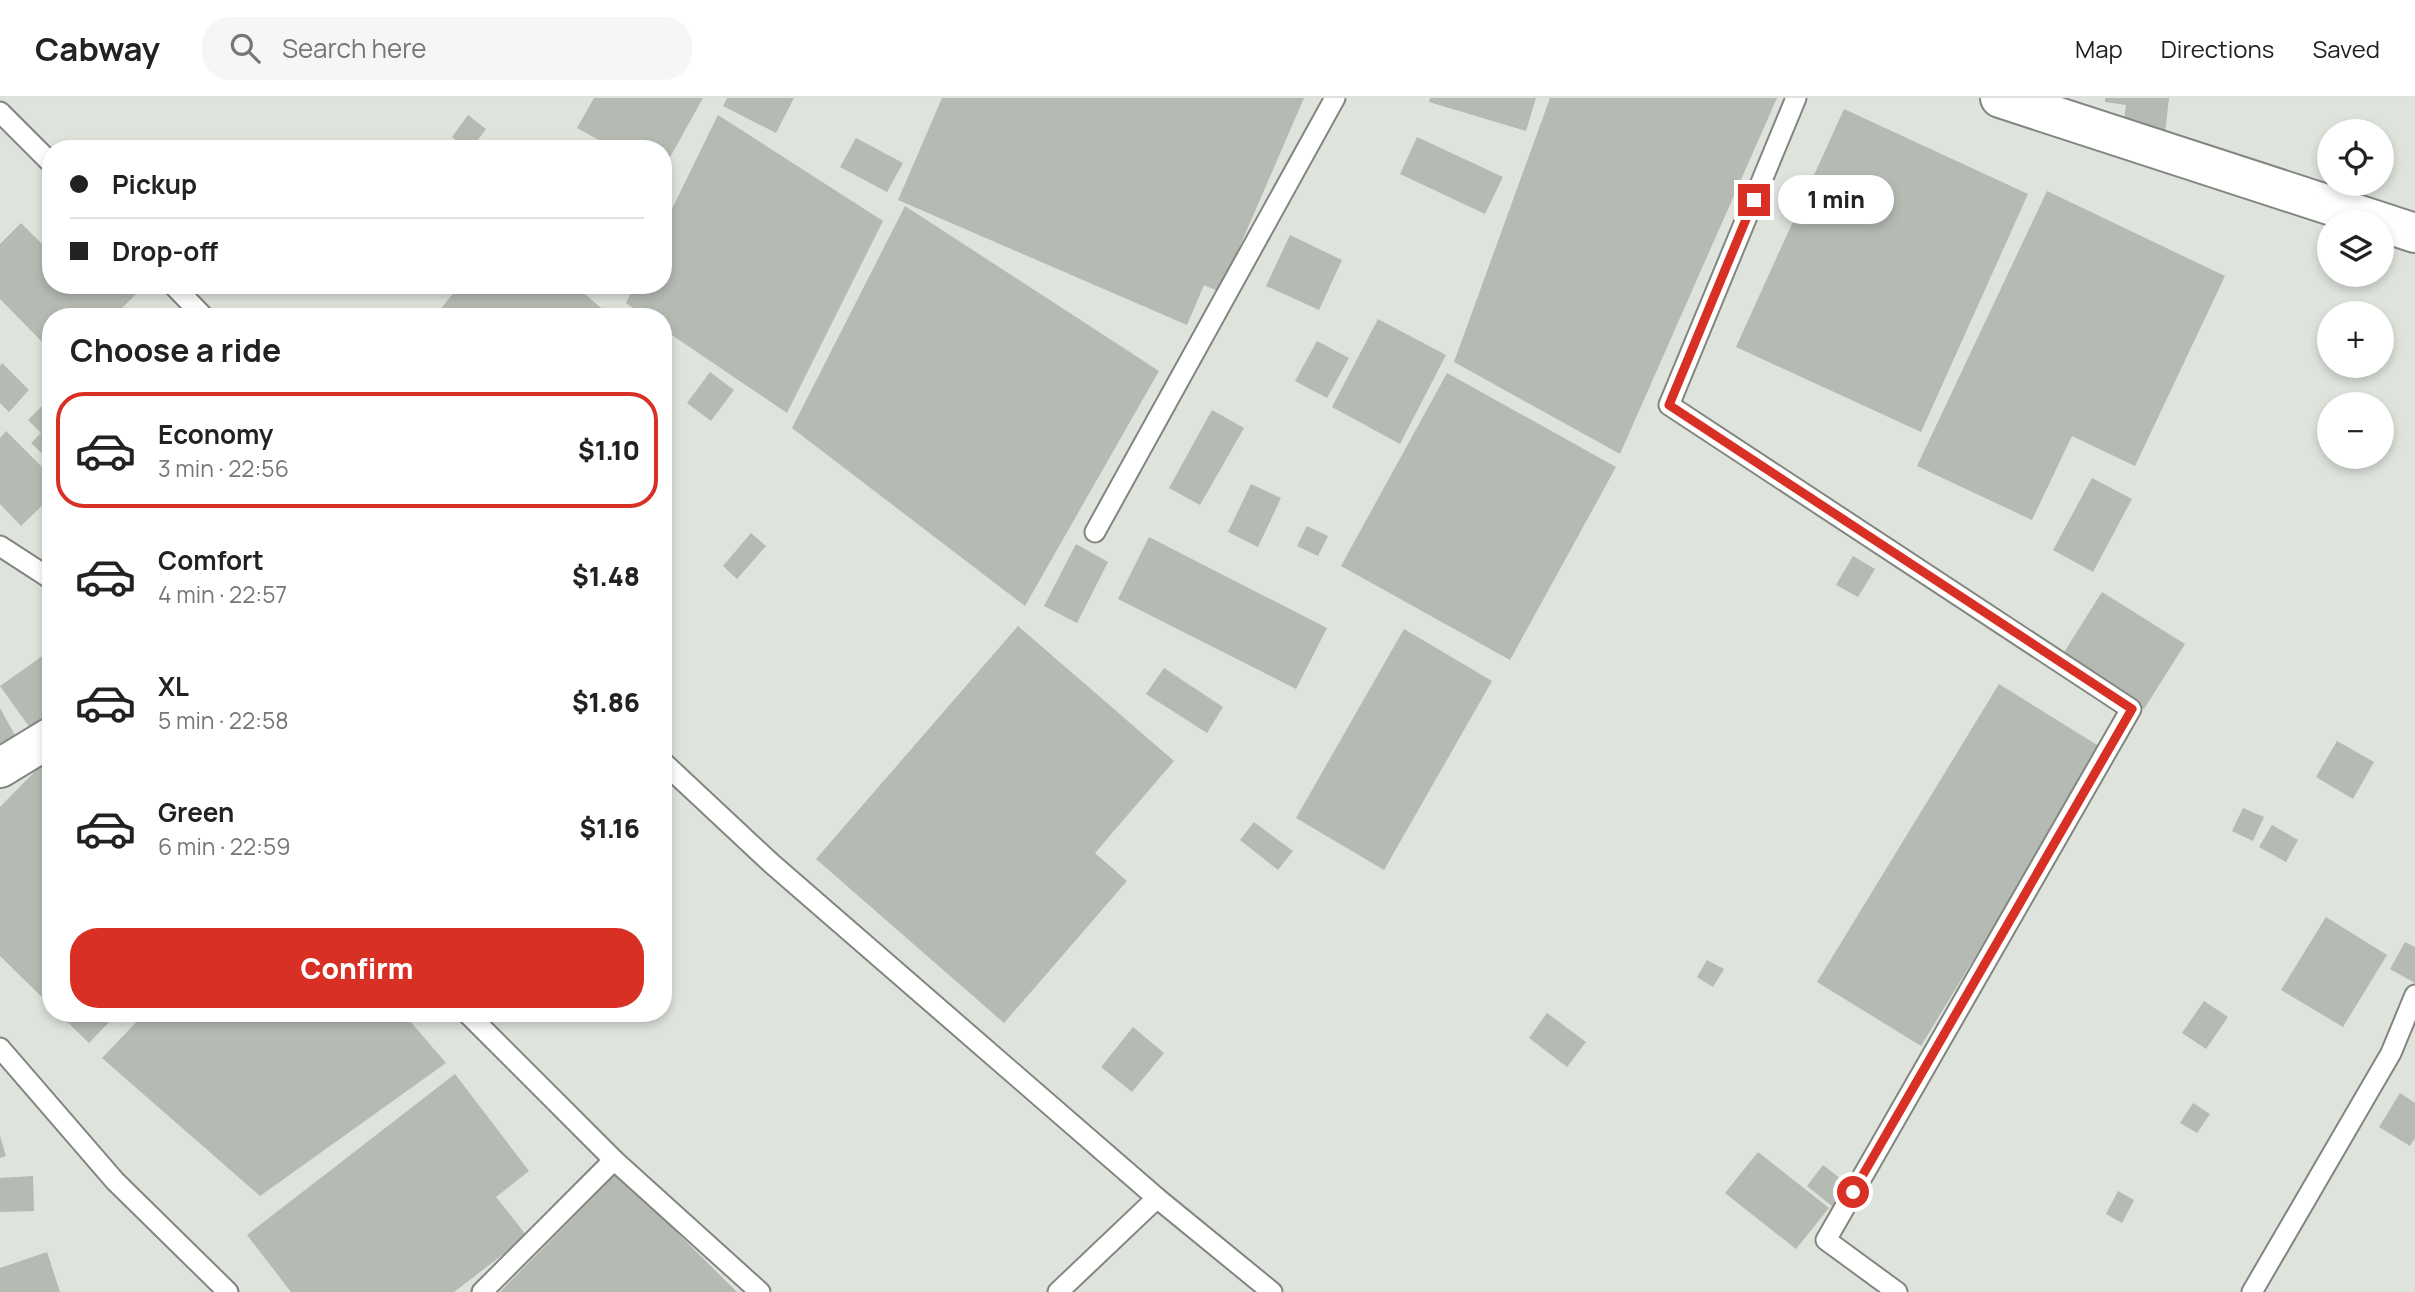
<!DOCTYPE html>
<meta charset="utf-8">
<style>
:root{--surface:#fff;--page:#f6f6f6;--text:#222;--muted:#767676;--line:#e0e0e0;--accent:#d93025}
body{margin:0;font-family:Manrope,sans-serif;background:var(--page);color:var(--text);height:100vh;display:flex;flex-direction:column;font-size:26px;white-space:nowrap}
*{box-sizing:border-box;margin:0}
p{font-size:23px;color:var(--muted)}
.icon{flex:none;width:38px;height:38px;fill:none;stroke:currentColor;stroke-width:2;stroke-linecap:round;stroke-linejoin:round}
.map{position:relative;flex:1;overflow:hidden}
.panel{position:absolute;left:42px;top:210px;width:630px;height:714px;display:flex;flex-direction:column;background:var(--surface);border-radius:28px;box-shadow:0 4px 10px #0003}
.panel>*{flex:none}
.guide{position:absolute;left:42px;top:42px;width:630px;height:154px;border-radius:28px;box-shadow:0 4px 10px #0003;display:grid;align-content:center;height:154px;padding:0 28px;background:var(--surface)}
.tools{position:absolute;left:2317px;top:21px;display:grid;gap:14px}
.tools a{display:grid;place-items:center;width:77px;height:77px;border-radius:50%;background:var(--surface);box-shadow:0 4px 10px #0003;font-size:35px}
.end{position:absolute;width:32px;height:32px;margin:-16px;border:9px solid #d93025;background:#fff;box-shadow:0 0 0 4px #fff}
.from{border-radius:50%}
.bubble{position:absolute;height:49px;border-radius:24px;background:var(--surface);box-shadow:0 4px 10px #0003;font-size:23px;font-weight:800;line-height:49px;text-align:center}
.guide b{display:flex;align-items:center;gap:24px;height:66px;font-size:26px}
.guide b+b{border-top:2px solid var(--line)}
.guide i{width:18px;height:18px;background:var(--text)}
ul{padding:0;list-style:none}
li{display:flex;align-items:center;gap:21px;height:116px;margin:0 14px 10px;padding:0 14px;border:4px solid transparent;border-radius:28px}
li div{flex:1}
li b{display:block;font-size:26px}
li em{font-style:normal;font-weight:800}
li.selected{border-color:var(--accent)}
li>.icon{width:63px;height:63px;stroke-width:1.5}
h2{padding:0 28px;font-size:32px;line-height:84px}
.button{display:flex;gap:14px;margin-top:auto;padding:14px 28px}
.button a{flex:1;height:80px;border-radius:28px;background:var(--accent);color:#fff;font-size:28px;font-weight:800;line-height:80px;text-align:center}
header{display:flex;align-items:center;gap:42px;box-sizing:border-box;height:98px;padding:0 35px;background:var(--surface);border-bottom:2px solid var(--line)}
header strong{font-size:33px}
nav{display:flex;gap:38px;margin-inline-start:auto;font-size:24px}
.search{width:490px;height:63px;background:var(--page);display:flex;align-items:center;gap:18px;box-sizing:border-box;padding:0 24px;border-radius:28px;color:var(--muted);font-size:26px}
.map>svg:first-child{display:block}
</style>
<header>
<strong>Cabway</strong>
<div class="search"><svg class="icon" aria-label="search" viewBox="0 0 24 24"><circle cx="10" cy="10" r="6"/><path d="M15 15l6 6"/></svg>Search here</div>
<nav><a>Map</a><a>Directions</a><a>Saved</a></nav>
</header>
<div class="map">
<svg width="2415" height="1194" viewBox="0 0 2415 1194">
<rect width="100%" height="100%" fill="#dee3dc"/>
<g fill="#b5bab3">
<polygon points="594,0 703,0 663,72 663,51 615,51 577,30"/>
<polygon points="727,0 794,0 776,35 723,8"/>
<polygon points="942,0 1304,0 1220,194 1204,187 1187,227 898,102"/>
<polygon points="1430,0 1536,0 1526,33 1429,4"/>
<polygon points="1550,0 1777,0 1620,356 1454,264"/>
<polygon points="2105,0 2169,0 2165,35 2123,30 2126,7 2105,4"/>
<polygon points="1844,11 2028,96 1921,334 1736,249"/>
<polygon points="468,17 486,31 471,51 467,51 452,39"/>
<polygon points="718,17 883,123 787,315 663,231 663,219 646,219 626,205 635,187 663,187 663,129"/>
<polygon points="1417,39 1503,79 1485,116 1400,76"/>
<polygon points="856,40 903,65 887,94 840,69"/>
<polygon points="2047,93 2225,178 2135,368 2072,338 2032,422 1917,368"/>
<polygon points="905,108 1159,273 1025,508 792,330"/>
<polygon points="21,125 51,155 51,187 128,187 136,196 113,219 51,219 51,253 0,201 0,146"/>
<polygon points="1290,137 1342,162 1319,212 1266,188"/>
<polygon points="460,187 574,187 612,219 434,219"/>
<polygon points="1378,221 1446,257 1400,346 1332,309"/>
<polygon points="1317,243 1349,260 1327,300 1295,283"/>
<polygon points="2,265 29,292 9,314 0,305 0,268"/>
<polygon points="710,274 734,292 711,323 687,305"/>
<polygon points="1447,275 1616,369 1510,562 1341,468"/>
<polygon points="51,299 51,364 31,345 41,335 28,322"/>
<polygon points="1212,312 1244,330 1200,407 1169,390"/>
<polygon points="6,333 51,378 51,399 21,428 0,406 0,340"/>
<polygon points="2092,380 2132,401 2093,474 2053,452"/>
<polygon points="1251,386 1281,400 1258,449 1228,434"/>
<polygon points="1307,428 1328,438 1318,458 1297,448"/>
<polygon points="751,435 766,448 737,481 723,468"/>
<polygon points="1149,439 1327,530 1296,591 1118,501"/>
<polygon points="1076,446 1108,464 1077,525 1044,508"/>
<polygon points="1853,458 1875,471 1858,499 1836,487"/>
<polygon points="2102,494 2185,546 2144,611 2061,559"/>
<polygon points="1018,528 1174,663 1095,755 1127,783 1004,925 816,761"/>
<polygon points="1404,531 1492,583 1384,772 1296,720"/>
<polygon points="51,552 51,632 38,641 0,588"/>
<polygon points="1164,570 1223,609 1207,635 1146,596"/>
<polygon points="1999,586 2102,650 1921,948 1817,884"/>
<polygon points="0,610 22,650 0,662"/>
<polygon points="2337,643 2374,664 2353,701 2316,679"/>
<polygon points="51,657 51,908 0,858 0,709"/>
<polygon points="2243,710 2264,719 2253,743 2232,733"/>
<polygon points="1254,724 1293,753 1278,772 1240,742"/>
<polygon points="2272,727 2298,742 2286,764 2259,749"/>
<polygon points="2326,819 2387,857 2343,929 2281,892"/>
<polygon points="2405,844 2415,849 2415,885 2390,871"/>
<polygon points="1707,862 1724,871 1713,889 1697,879"/>
<polygon points="2204,903 2228,919 2206,951 2182,935"/>
<polygon points="58,915 118,915 89,945"/>
<polygon points="145,915 403,915 446,965 260,1098 102,960"/>
<polygon points="1547,915 1586,944 1567,969 1529,940"/>
<polygon points="1133,929 1164,955 1132,994 1101,969"/>
<polygon points="455,976 529,1073 496,1099 527,1138 454,1194 291,1194 247,1137"/>
<polygon points="2400,995 2415,1005 2415,1040 2410,1048 2379,1029"/>
<polygon points="2193,1005 2210,1016 2197,1035 2180,1025"/>
<polygon points="0,1038 6,1058 0,1060"/>
<polygon points="1758,1054 1829,1110 1796,1151 1725,1095"/>
<polygon points="1823,1067 1850,1088 1833,1109 1807,1088"/>
<polygon points="617,1075 737,1194 500,1194"/>
<polygon points="33,1078 34,1113 0,1114 0,1080"/>
<polygon points="2118,1093 2134,1102 2122,1125 2106,1116"/>
<polygon points="47,1154 60,1194 0,1194 0,1170"/>
</g>
<g fill="none" stroke-linecap="round" stroke-linejoin="round">
<defs>
<g id="service">
<polyline points="1796,0 1669,307 2131,611 1826,1142 1897,1194"/>
<polyline points="0,14 51,65"/>
<polyline points="173,187 204,219"/>
<polyline points="1095,434 1335,0"/>
<polyline points="0,448 51,481"/>
<polyline points="663,664 771,765 1157,1100 1272,1194"/>
<polyline points="467,915 614,1062 482,1194"/>
<polyline points="0,950 115,1083 228,1194"/>
<polyline points="614,1062 760,1194"/>
<polyline points="1058,1194 1157,1100"/>
<polyline points="2252,1194 2391,955 2415,897"/>
</g>
<g id="minor">
<polyline points="2000,0 2415,135"/>
<polyline points="0,670 51,639"/>
</g>
</defs>
<use href="#service" stroke="#828680" stroke-width="23"/>
<use href="#minor" stroke="#828680" stroke-width="42"/>
<use href="#service" stroke="#fff" stroke-width="19"/>
<use href="#minor" stroke="#fff" stroke-width="38"/>
</g>
<g fill="none" stroke-linecap="round" stroke-linejoin="round">
<polyline stroke="#d93025" stroke-width="9" points="1754,102 1669,307 2132,611 1853,1094"/>
</g>
</svg>
<div class="tools">
<a><svg class="icon" aria-label="locate" viewBox="0 0 24 24"><circle cx="12" cy="12" r="6"/><path d="M12 2v4M12 18v4M2 12h4M18 12h4"/></svg></a>
<a><svg class="icon" aria-label="layers" viewBox="0 0 24 24"><path d="M12 4l9 5-9 5-9-5zM3 14l9 5 9-5"/></svg></a>
<a>+</a>
<a>−</a>
</div>
<i class="end from" style="left:1853px;top:1094px"></i>
<i class="end" style="left:1754px;top:102px"></i>
<div class="bubble" style="left:1778px;top:77px;width:116px">1 min</div>
<div class="guide">
<b><i class="from"></i>Pickup</b>
<b><i></i>Drop-off</b>
</div>
<section class="panel">
<h2>Choose a ride</h2>
<ul>
<li class="selected"><svg class="icon" aria-label="car" viewBox="0 0 24 24"><path d="M5 17H2v-5l4-1 3-4h7l3 4 3 1v5h-3M9 17h6M6 11h13"/><circle cx="7" cy="17" r="2"/><circle cx="17" cy="17" r="2"/></svg><div><b>Economy</b><p>3 min · 22:56</p></div><em>$1.10</em></li>
<li><svg class="icon" aria-label="car" viewBox="0 0 24 24"><path d="M5 17H2v-5l4-1 3-4h7l3 4 3 1v5h-3M9 17h6M6 11h13"/><circle cx="7" cy="17" r="2"/><circle cx="17" cy="17" r="2"/></svg><div><b>Comfort</b><p>4 min · 22:57</p></div><em>$1.48</em></li>
<li><svg class="icon" aria-label="car" viewBox="0 0 24 24"><path d="M5 17H2v-5l4-1 3-4h7l3 4 3 1v5h-3M9 17h6M6 11h13"/><circle cx="7" cy="17" r="2"/><circle cx="17" cy="17" r="2"/></svg><div><b>XL</b><p>5 min · 22:58</p></div><em>$1.86</em></li>
<li><svg class="icon" aria-label="car" viewBox="0 0 24 24"><path d="M5 17H2v-5l4-1 3-4h7l3 4 3 1v5h-3M9 17h6M6 11h13"/><circle cx="7" cy="17" r="2"/><circle cx="17" cy="17" r="2"/></svg><div><b>Green</b><p>6 min · 22:59</p></div><em>$1.16</em></li>
</ul>
<div class="button"><a>Confirm</a></div>
</section>
</div>
